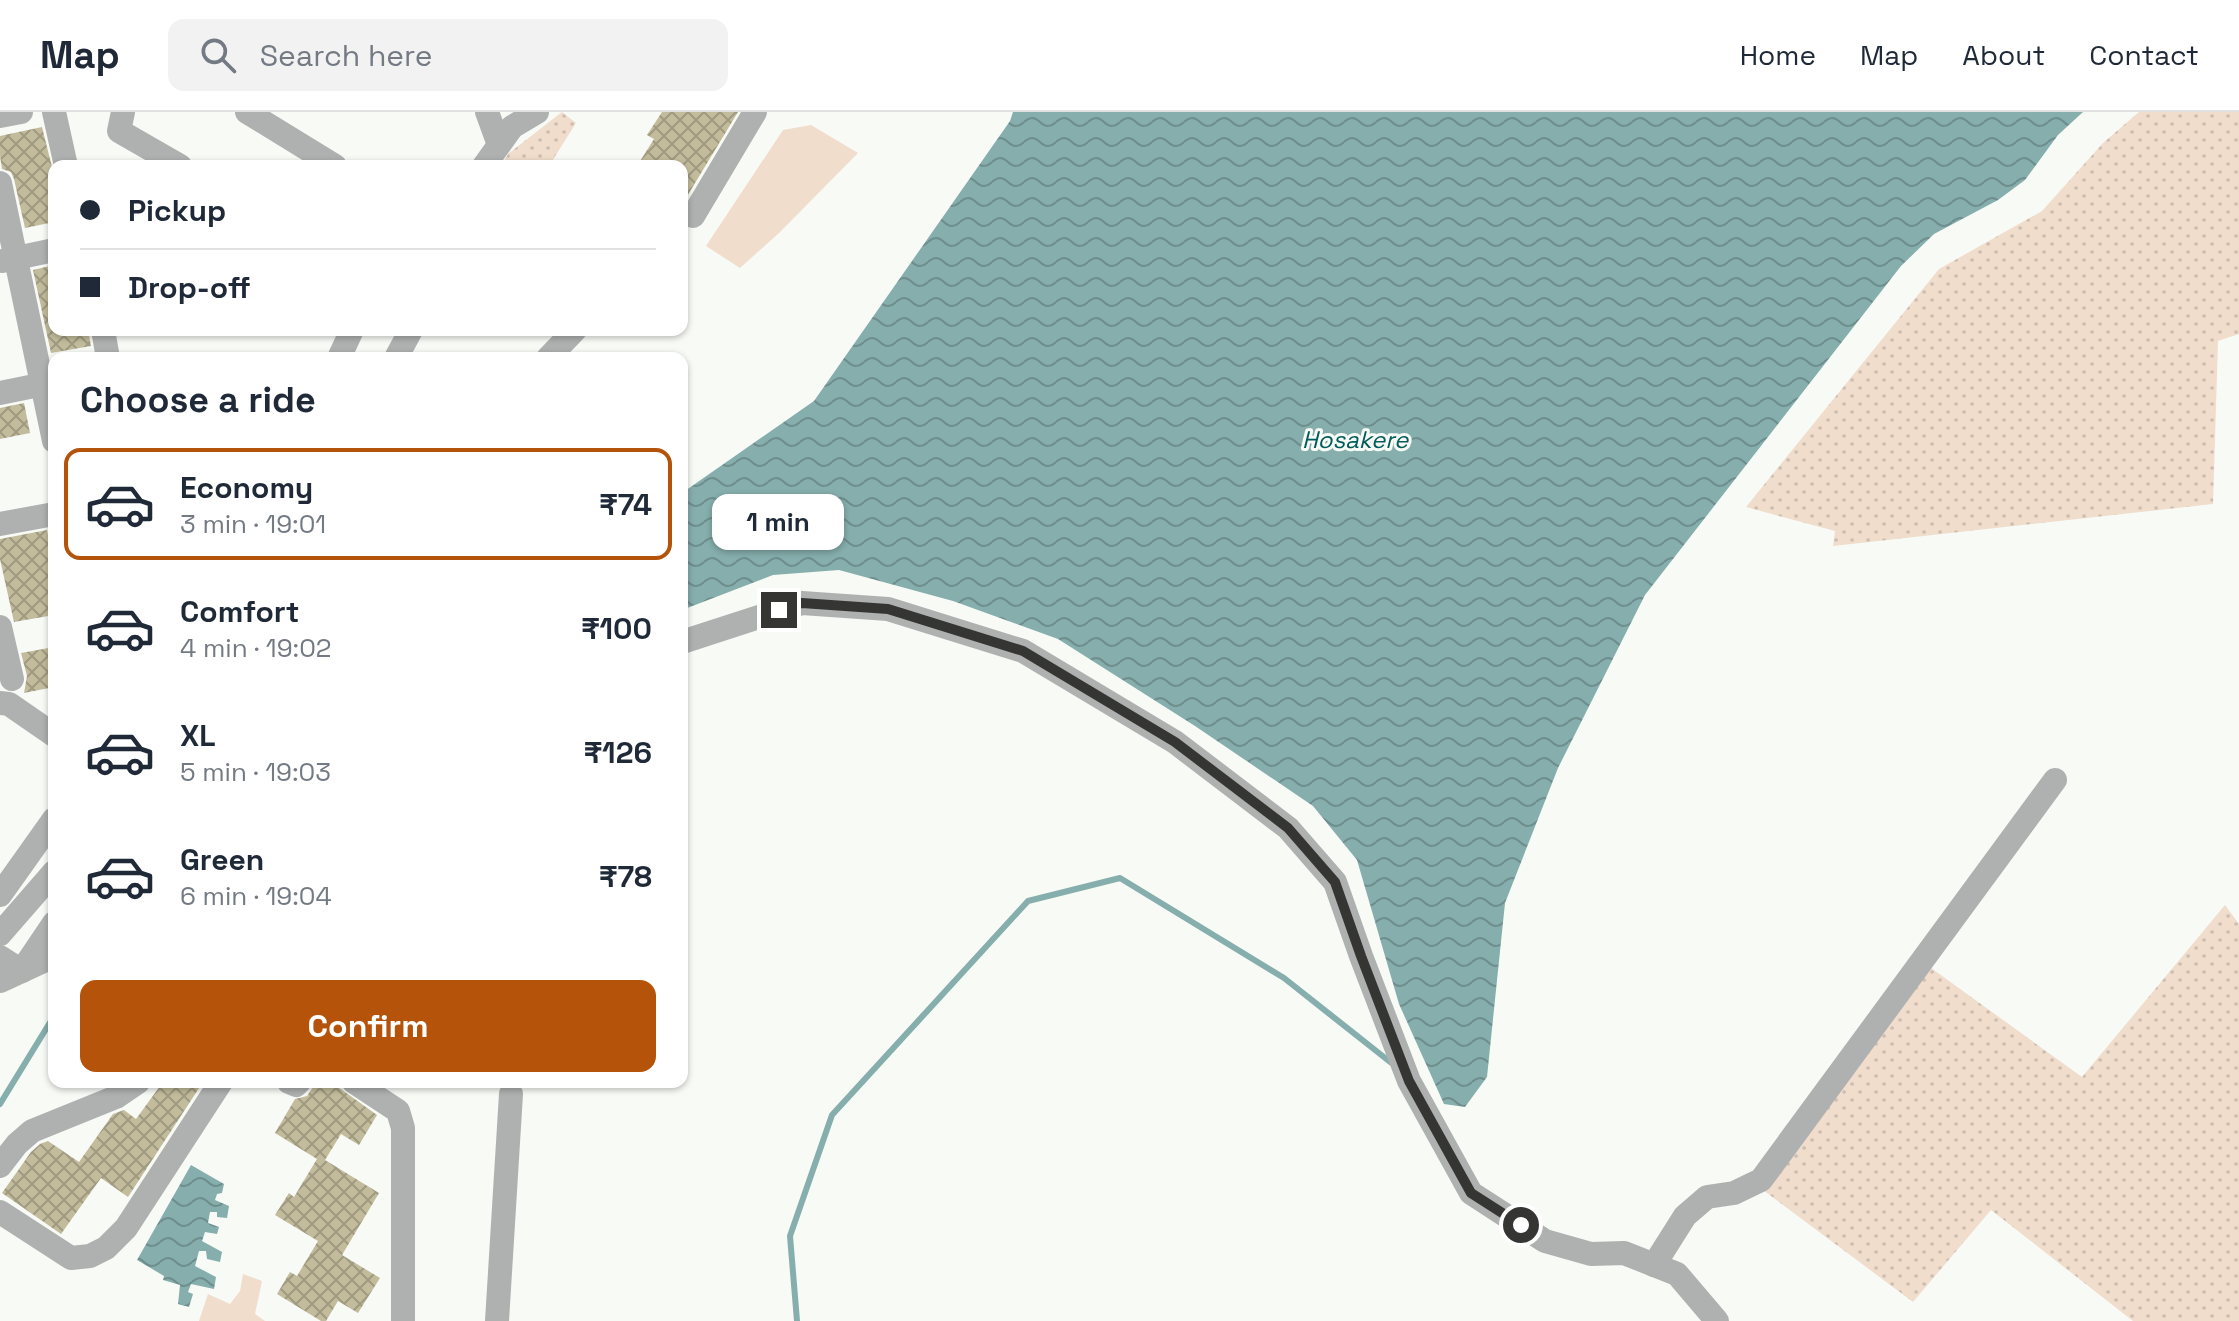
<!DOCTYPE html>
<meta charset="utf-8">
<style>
:root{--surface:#fff;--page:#f2f2f3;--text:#1f2937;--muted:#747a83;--line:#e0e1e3;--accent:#b45309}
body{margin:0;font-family:"Space Grotesk",sans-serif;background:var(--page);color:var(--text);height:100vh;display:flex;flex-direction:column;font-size:30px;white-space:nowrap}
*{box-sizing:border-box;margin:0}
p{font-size:26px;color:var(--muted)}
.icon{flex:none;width:44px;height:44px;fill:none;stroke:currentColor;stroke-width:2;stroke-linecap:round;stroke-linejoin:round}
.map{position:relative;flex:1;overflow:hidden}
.sheet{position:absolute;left:48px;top:240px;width:640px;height:736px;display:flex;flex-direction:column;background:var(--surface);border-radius:16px;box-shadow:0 2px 6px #0004}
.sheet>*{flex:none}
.hud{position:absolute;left:48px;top:48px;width:640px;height:176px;border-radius:16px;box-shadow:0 2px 6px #0004;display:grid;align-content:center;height:176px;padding:0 32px;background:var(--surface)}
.end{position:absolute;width:36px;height:36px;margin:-18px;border:10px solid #353634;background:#fff;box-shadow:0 0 0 4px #fff}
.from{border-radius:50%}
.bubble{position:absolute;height:56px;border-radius:16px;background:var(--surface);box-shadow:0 2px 6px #0004;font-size:26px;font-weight:700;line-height:56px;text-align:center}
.hud b{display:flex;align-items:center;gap:28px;height:76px;font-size:30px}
.hud b+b{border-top:2px solid var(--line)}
.hud i{width:20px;height:20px;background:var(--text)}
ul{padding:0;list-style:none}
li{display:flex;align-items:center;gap:24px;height:112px;margin:0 16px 12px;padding:0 16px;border:4px solid transparent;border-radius:16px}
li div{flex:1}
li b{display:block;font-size:30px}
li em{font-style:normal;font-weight:700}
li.current{border-color:var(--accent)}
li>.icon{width:72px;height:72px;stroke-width:1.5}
h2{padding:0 32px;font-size:36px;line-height:96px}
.button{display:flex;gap:16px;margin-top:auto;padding:16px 32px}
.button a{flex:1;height:92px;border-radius:16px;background:var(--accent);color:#fff;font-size:32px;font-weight:700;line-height:92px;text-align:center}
header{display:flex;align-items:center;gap:48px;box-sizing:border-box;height:112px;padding:0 40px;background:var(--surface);border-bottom:2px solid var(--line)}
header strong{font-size:38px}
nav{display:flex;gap:44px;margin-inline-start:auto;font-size:28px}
.search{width:560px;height:72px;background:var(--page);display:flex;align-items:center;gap:20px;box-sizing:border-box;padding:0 28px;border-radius:16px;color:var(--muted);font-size:30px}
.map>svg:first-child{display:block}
</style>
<header>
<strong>Map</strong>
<div class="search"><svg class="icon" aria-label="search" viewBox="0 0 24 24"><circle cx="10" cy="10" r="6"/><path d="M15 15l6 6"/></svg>Search here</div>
<nav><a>Home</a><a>Map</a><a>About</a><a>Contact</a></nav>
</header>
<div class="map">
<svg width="2239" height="1209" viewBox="0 0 2239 1209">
<defs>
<pattern id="grass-dots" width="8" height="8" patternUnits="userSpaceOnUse" patternTransform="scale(2)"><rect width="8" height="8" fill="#f0ddcc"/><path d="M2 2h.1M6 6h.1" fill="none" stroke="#cebeb0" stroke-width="1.8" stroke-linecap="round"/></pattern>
<pattern id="water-waves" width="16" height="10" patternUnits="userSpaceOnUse" patternTransform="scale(2)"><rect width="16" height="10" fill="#85aeac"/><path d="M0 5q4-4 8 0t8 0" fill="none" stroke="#6e8e8d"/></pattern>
<pattern id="building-cross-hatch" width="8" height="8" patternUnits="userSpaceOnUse" patternTransform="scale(2)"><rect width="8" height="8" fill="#c3bc9c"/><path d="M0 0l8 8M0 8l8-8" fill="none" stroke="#9f9a80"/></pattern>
</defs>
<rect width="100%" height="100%" fill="#f8faf6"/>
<g fill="url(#grass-dots)">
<polygon points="562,0 576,11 549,54 501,54 508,42"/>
<polygon points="2139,0 2239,0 2239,222 2218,229 2213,392 1833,434 1835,419 1746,395 1939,157 2042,99 2103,31"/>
<polygon points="2225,793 2239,812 2239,1209 2133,1209 1991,1098 1913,1190 1763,1078 1920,848 2082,965"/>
</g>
<g fill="#f0ddcc">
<polygon points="811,13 858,41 779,121 740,156 706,134 783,18"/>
<polygon points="243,1162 262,1169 255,1202 265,1209 199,1209 208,1182 230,1192 240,1179"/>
</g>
<g fill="url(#water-waves)">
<polygon points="1013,0 2083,0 2058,23 2025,68 1998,88 1934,122 1901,154 1645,483 1558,656 1505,791 1487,965 1465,995 1444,992 1399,892 1357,748 1313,694 1195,614 1058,527 953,489 839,458 773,463 682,498 682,381 814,289 1010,9"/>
<polygon points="191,1053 224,1072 222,1081 217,1082 215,1088 229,1094 227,1106 217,1105 217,1100 210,1100 208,1111 219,1115 217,1122 205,1120 202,1129 222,1140 220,1150 207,1147 206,1139 199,1139 195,1154 216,1165 214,1177 191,1172 188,1180 193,1182 189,1195 178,1192 180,1173 163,1168 164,1164 137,1148"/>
</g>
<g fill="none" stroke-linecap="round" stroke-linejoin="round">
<g stroke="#85aeac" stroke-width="6">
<polyline points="0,992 54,904"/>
<polyline points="797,1209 790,1124 832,1003 1028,789 1120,766 1284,866 1394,953"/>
</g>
</g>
<g fill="url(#building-cross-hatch)">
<polygon points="662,0 738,0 686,86 682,85 682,54 637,54 654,27 647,23"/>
<polygon points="42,15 54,63 54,110 25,116 14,67 11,60 2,57 0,44 0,24"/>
<polygon points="54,153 54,218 88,218 91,234 51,241 33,158"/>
<polygon points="24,291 30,321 0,327 0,296"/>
<polygon points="47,418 54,451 54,503 14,510 0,447 0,427"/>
<polygon points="54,535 54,575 24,581 27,564 21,541"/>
<polygon points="163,970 203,970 128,1085 101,1066 61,1122 2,1081 31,1040 40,1032 48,1029 79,1050 113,1002 124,998 136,1007"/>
<polygon points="314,970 331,970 377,1003 359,1033 341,1022 325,1048 379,1081 342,1143 380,1166 358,1201 338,1189 326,1209 321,1209 277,1182 290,1160 297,1164 318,1129 275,1103 289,1081 294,1085 317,1047 275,1021 295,987 307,984 313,975"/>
</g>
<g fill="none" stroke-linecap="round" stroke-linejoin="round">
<g stroke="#afb1b0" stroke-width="24">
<polyline points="54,0 66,54"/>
<polyline points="123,0 119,19 180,54"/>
<polyline points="247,0 335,54"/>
<polyline points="487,0 499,33"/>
<polyline points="0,4 21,0"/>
<polyline points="484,54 512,15 537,0"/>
<polyline points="0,71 54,329"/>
<polyline points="682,100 693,104 755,0"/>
<polyline points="2,149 54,138"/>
<polyline points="103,218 108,246"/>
<polyline points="339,246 352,218"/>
<polyline points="396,246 411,218"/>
<polyline points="548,246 575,218"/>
<polyline points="0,281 54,270"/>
<polyline points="0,412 54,402"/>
<polyline points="0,515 12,567"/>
<polyline points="682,530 802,491 888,497 1023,539 1175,630 1288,716 1335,770 1361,844 1409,969 1471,1081 1545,1129 1591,1142 1624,1141 1677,1162 1717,1209"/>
<polyline points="0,591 9,592 54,623"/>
<polyline points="0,783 54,707"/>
<polyline points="0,822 54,760"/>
<polyline points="0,845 22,859"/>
<polyline points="23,857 54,811"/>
<polyline points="0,869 54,844"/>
<polyline points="289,970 296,973 299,970"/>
<polyline points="354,970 398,999 403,1016 403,1209"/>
<polyline points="0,1054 17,1032 32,1019 116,985 138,970"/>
<polyline points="0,1100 71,1146 90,1144 106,1136 126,1116 221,970"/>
<polyline points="1654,1153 1685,1104 1707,1085 1734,1081 1761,1068 2055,668"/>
<polyline points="497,1209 511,982"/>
</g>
</g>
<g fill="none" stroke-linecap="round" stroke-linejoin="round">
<polyline stroke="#353634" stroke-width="10" points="779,498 802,491 888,497 1023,539 1175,630 1288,716 1335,770 1361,844 1409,969 1471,1081 1521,1113"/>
</g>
<g text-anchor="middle" stroke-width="6" stroke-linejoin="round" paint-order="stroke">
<g font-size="24" font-style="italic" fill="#005d5c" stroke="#f8faf6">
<text x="1355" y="336">Hosakere</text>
</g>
</g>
</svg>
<i class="end from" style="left:1521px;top:1113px"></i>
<i class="end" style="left:779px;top:498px"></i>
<div class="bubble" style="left:712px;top:382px;width:132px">1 min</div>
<div class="hud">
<b><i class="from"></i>Pickup</b>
<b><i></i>Drop-off</b>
</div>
<section class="sheet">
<h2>Choose a ride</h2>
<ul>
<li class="current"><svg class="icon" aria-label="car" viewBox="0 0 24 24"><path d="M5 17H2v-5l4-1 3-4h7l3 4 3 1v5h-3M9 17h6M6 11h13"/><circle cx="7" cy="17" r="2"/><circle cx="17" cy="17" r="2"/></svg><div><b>Economy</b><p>3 min · 19:01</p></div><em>₹74</em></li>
<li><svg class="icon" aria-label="car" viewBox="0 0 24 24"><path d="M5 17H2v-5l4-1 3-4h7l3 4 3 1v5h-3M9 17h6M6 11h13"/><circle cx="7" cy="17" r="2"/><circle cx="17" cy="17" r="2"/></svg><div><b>Comfort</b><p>4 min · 19:02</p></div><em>₹100</em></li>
<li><svg class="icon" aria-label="car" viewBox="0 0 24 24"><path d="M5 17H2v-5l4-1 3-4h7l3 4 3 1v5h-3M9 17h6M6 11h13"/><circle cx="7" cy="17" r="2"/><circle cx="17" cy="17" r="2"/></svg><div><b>XL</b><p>5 min · 19:03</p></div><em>₹126</em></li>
<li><svg class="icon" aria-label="car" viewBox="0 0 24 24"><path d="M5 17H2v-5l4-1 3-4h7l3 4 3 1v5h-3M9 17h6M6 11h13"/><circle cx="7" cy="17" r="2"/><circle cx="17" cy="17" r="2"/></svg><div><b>Green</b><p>6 min · 19:04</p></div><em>₹78</em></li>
</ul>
<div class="button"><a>Confirm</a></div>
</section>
</div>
